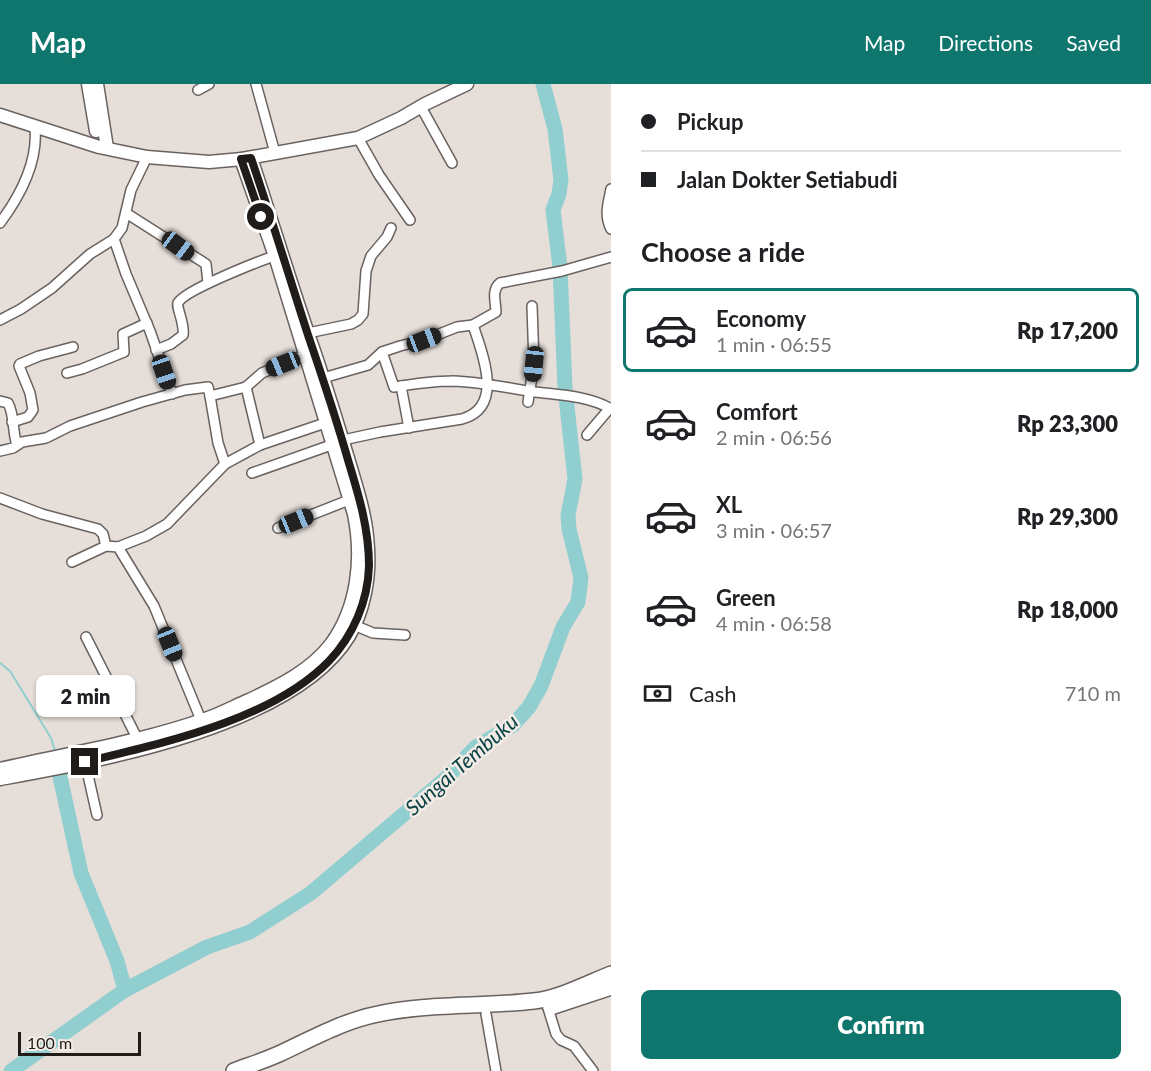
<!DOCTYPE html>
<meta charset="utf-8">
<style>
:root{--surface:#fff;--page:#f6f6f6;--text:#202124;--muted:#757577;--line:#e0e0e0;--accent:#0f766e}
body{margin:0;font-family:Lato,sans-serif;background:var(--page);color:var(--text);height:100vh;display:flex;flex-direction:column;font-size:22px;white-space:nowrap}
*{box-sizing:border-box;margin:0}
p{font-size:20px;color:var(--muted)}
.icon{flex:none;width:33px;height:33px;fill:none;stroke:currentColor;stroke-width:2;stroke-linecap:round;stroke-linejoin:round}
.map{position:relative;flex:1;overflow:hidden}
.sheet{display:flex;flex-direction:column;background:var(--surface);width:540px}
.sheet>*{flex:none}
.guide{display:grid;align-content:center;height:132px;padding:0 30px;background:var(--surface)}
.scale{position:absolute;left:18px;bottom:15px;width:123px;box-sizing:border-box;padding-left:6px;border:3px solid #1f1c1a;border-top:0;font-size:16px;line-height:21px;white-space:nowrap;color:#1f1c1a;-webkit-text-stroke:4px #f3ebe6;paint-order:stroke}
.end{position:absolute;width:27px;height:27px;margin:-14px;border:8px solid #1f1c1a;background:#fff;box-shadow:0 0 0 3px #fff}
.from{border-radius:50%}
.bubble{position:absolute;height:42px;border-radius:9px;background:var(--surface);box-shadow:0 2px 4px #0004;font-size:20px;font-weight:800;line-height:42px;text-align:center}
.car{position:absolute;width:18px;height:36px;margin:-18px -9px;border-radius:8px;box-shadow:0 0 4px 2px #0007;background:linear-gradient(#222 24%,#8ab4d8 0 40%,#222 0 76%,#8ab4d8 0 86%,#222 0)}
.guide b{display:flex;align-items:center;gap:21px;height:57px;font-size:22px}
.guide b+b{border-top:2px solid var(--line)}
.guide i{width:15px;height:15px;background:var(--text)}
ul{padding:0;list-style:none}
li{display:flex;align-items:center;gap:18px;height:84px;margin:0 12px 9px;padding:0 18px;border:3px solid transparent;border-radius:9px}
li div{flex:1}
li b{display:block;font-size:22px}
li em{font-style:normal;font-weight:800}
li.selected{border-color:var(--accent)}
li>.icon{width:54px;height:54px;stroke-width:1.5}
h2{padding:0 30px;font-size:27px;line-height:72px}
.pay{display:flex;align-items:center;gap:15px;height:66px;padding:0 30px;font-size:22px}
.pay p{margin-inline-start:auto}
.primary-button{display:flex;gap:12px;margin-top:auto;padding:12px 30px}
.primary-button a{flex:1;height:69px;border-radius:9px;background:var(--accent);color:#fff;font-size:24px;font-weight:800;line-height:69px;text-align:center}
header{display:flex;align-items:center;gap:36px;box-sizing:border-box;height:84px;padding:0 30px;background:var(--accent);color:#fff}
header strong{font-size:28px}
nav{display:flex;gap:33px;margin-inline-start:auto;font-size:21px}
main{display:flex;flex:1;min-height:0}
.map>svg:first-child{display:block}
</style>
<header>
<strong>Map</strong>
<nav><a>Map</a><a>Directions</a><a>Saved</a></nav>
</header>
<main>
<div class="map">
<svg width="611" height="987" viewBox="0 0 611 987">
<rect width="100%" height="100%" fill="#e5ded9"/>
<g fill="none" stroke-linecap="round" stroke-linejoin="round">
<polyline stroke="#91ced0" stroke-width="2" points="0,579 10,587 51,654 55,667"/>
<g stroke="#91ced0" stroke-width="15">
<polyline points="59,688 81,789 117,877 125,906"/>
<polyline points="11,987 125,906 207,863 250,848 311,809 444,696 476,663 513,641 529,623 541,602 563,543 578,518 581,494 569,445 568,431 575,395 565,304 560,183 553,126 559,110 561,96 555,45 543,0"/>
</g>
<defs>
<g id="minor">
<polyline points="256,0 275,69"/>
<polyline points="198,6 209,0"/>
<polyline points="421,23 452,79"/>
<polyline points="358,54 379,91 410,136"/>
<path d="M611,105C608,120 604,131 611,145"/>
<polyline points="126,129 206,180 208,199"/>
<path d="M0,139C20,112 38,78 35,44"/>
<polyline points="114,155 126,190 150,247 172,310"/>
<polyline points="0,236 21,225 52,204 90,170 114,155 122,144 131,106 147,73"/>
<polyline points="308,249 351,240 358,236 363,230 366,187 371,172 387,153 391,144"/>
<path d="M156,266L171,260L183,251C185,240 176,223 178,219C184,206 264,175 281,170"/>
<path d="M382,268L394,303C413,300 433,297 453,297C481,298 508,304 535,308C560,311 589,312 611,325"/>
<polyline points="67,289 82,285 124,268 123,250 147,239"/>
<path d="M323,294L368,281L382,268L400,262L424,256L457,243L473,241L496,228C496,219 491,206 500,199L562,187L611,173"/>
<polyline points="401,302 409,344"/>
<polyline points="246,303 262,289 305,271"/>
<polyline points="210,312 218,359 225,380"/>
<path d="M0,317L8,319C15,332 12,347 17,361"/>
<polyline points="528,318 534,280 532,222"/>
<polyline points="12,338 28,333 33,326 30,309 19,282 20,280 39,272 73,263"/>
<polyline points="587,351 610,324"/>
<path d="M343,356L380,348L462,335C505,323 482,269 473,241"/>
<polyline points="0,367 13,364 22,358 46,354 70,342 142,318 185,306 208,303 210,312 246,303 260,361"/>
<polyline points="252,389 334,360"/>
<polyline points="0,414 42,430 98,445 103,450 106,462 118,463 154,522 201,636"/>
<polyline points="278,444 354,414"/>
<polyline points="118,463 146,452 167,440 225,380 260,361 331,337"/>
<polyline points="72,478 106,462"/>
<polyline points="349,539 373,549 405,551"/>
<polyline points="86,553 137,654"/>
<polyline points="85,678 97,731"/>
<polyline points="548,924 556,950 561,956 574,962 593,987"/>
<polyline points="486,930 496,987"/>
</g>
<g id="tertiary">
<polyline points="88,0 96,47"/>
<polyline points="97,0 107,64"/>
<polyline points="0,31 99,63 147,73 209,78 242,75 358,54 401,34 425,20 467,0"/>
<path d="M0,685C69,669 141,658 208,634C222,629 235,622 249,616C279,602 310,587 331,560C358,523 363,474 354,430L275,172L241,75"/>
<path d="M0,695C98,677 294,643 349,552C364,527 370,493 368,465C367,435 358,408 350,381C338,341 326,302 313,264C291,201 272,137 251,74"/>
</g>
<g id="trunk">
<polyline points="551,923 611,903"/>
<path d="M234,987C250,981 266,976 281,969C313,954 343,937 378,930C429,919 482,923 534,917C560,914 586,900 611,890"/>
</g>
</defs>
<use href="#minor" stroke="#69625f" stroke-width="12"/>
<use href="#tertiary" stroke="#69625f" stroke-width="15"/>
<use href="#trunk" stroke="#69625f" stroke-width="18"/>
<use href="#minor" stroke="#fff" stroke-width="9"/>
<use href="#tertiary" stroke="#fff" stroke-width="12"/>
<use href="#trunk" stroke="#fff" stroke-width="15"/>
</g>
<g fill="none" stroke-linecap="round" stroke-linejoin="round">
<path stroke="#1f1c1a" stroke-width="8" d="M85,678C163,659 272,636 329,577C353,552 368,517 369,482C369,445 359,412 348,376C336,334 322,292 308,251C289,192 271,133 251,74L241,75L261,133"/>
</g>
<g text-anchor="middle" stroke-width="5" stroke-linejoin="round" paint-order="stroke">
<g font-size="21" font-style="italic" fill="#094345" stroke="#f3ebe6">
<text transform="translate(462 681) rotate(-41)" y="7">Sungai Tembuku</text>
</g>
</g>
</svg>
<div class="scale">100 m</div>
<i class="end from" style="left:261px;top:133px"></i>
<i class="end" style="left:85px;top:678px"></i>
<div class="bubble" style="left:36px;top:591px;width:99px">2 min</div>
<i class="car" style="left:178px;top:162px;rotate:127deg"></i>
<i class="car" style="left:424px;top:256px;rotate:69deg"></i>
<i class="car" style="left:283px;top:280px;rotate:248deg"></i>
<i class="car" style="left:534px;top:280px;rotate:186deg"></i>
<i class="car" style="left:164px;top:288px;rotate:161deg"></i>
<i class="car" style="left:296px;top:437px;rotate:68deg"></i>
<i class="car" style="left:170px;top:560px;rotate:158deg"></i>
</div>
<section class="sheet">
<div class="guide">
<b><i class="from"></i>Pickup</b>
<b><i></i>Jalan Dokter Setiabudi</b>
</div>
<h2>Choose a ride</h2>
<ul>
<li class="selected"><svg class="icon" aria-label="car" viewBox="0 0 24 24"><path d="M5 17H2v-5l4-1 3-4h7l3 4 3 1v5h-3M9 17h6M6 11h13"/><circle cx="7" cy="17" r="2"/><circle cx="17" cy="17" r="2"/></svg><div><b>Economy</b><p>1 min · 06:55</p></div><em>Rp 17,200</em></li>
<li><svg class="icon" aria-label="car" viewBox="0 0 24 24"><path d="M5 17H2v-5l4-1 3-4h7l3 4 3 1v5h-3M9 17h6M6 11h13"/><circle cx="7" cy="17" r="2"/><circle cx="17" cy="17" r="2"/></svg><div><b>Comfort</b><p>2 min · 06:56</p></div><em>Rp 23,300</em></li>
<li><svg class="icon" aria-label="car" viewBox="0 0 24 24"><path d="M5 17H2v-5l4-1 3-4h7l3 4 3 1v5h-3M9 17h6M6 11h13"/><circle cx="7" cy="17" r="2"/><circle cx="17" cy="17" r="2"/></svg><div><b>XL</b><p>3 min · 06:57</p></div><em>Rp 29,300</em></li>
<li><svg class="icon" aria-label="car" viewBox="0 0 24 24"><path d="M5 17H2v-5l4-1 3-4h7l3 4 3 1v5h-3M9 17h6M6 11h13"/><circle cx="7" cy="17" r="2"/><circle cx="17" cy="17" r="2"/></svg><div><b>Green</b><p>4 min · 06:58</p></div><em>Rp 18,000</em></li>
</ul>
<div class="pay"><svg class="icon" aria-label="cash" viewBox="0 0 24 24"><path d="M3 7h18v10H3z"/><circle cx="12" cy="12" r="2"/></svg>Cash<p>710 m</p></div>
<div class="primary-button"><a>Confirm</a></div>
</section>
</main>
